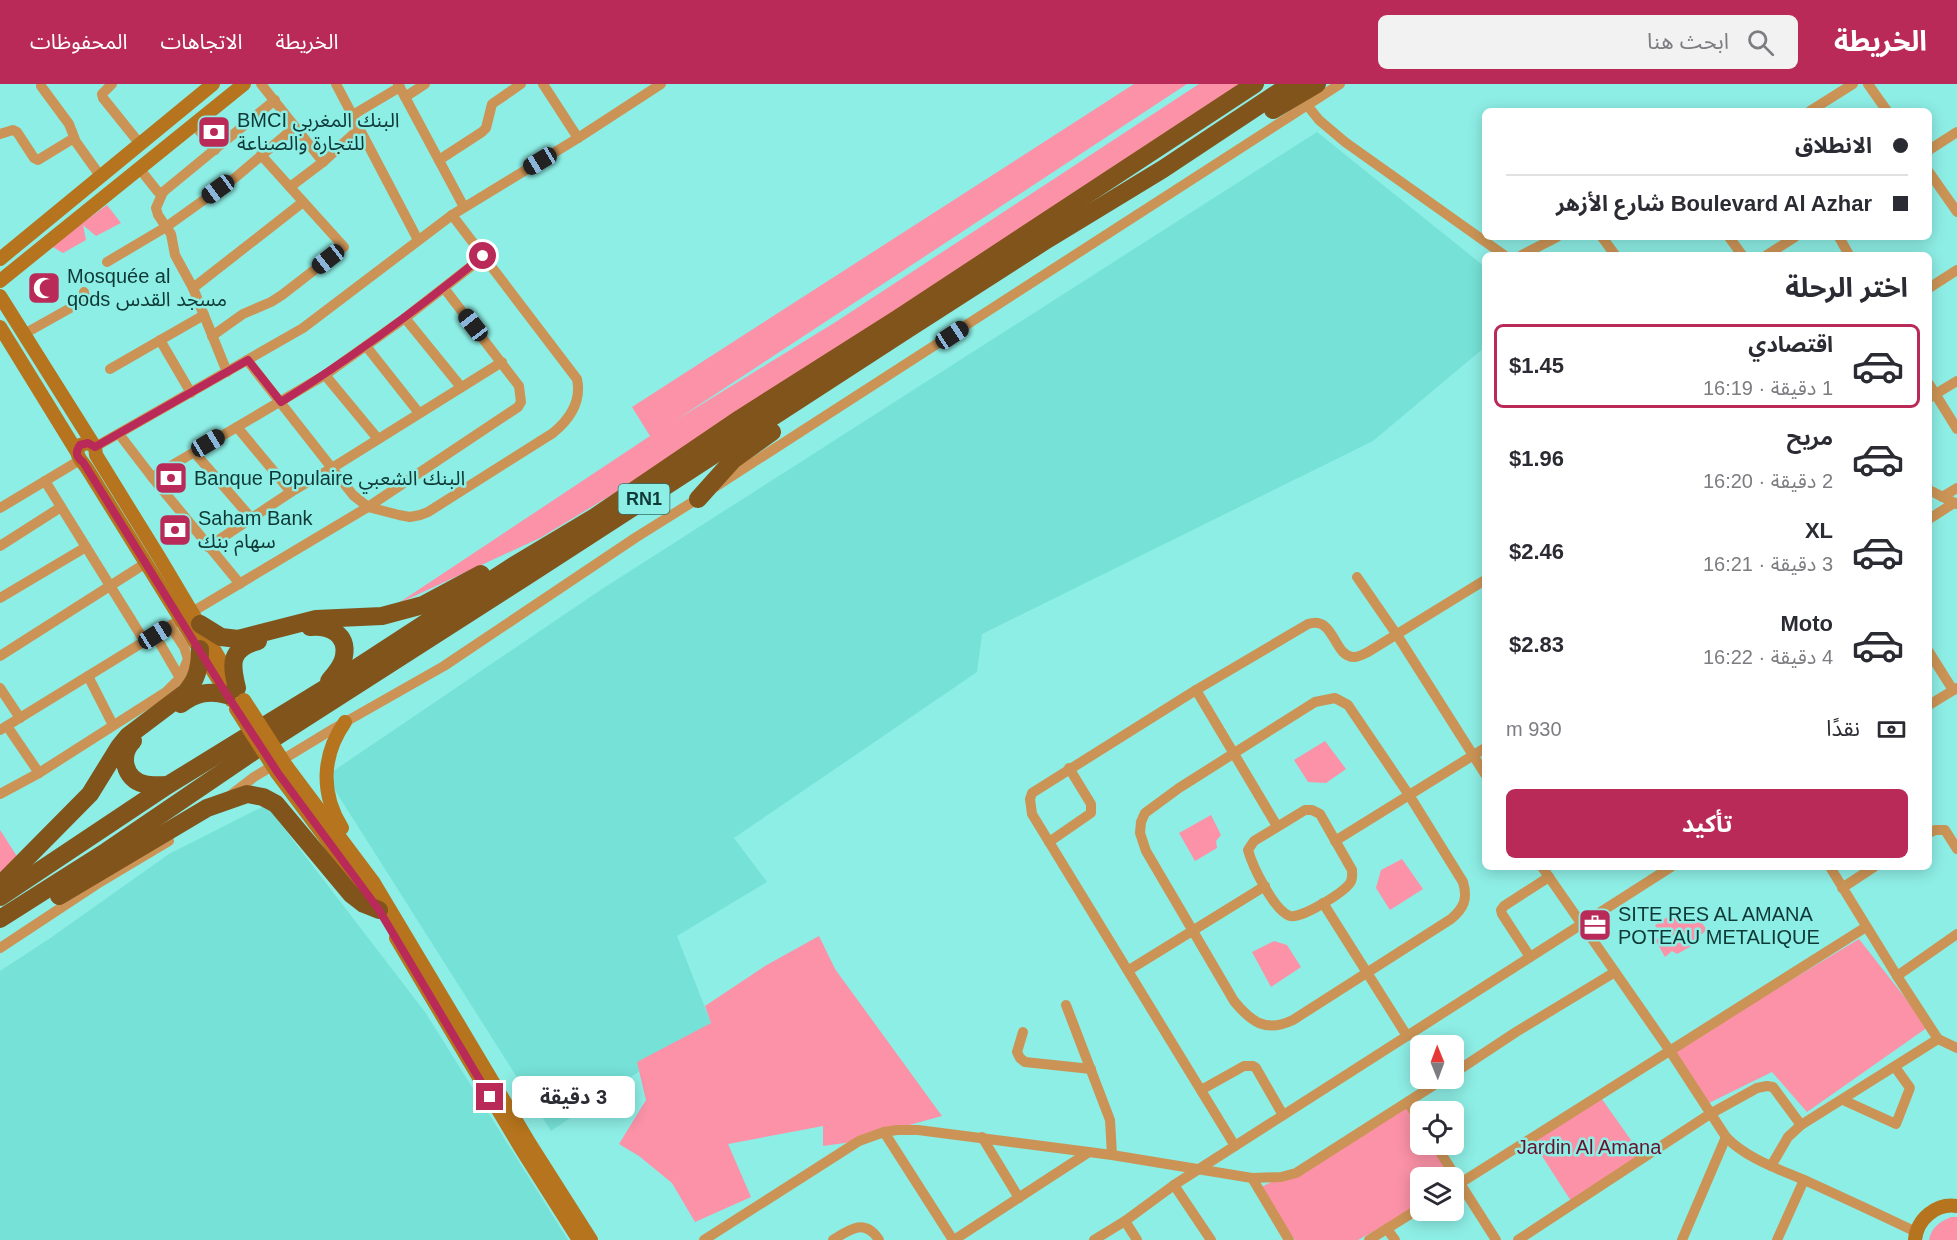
<!DOCTYPE html>
<html lang="ar">
<meta charset="utf-8">
<style>
:root{--surface:#fff;--page:#f2f2f3;--text:#2b2b33;--muted:#7c7c81;--line:#e1e1e2;--accent:#b92a58}
body{margin:0;font-family:Arial,"Noto Sans Arabic",sans-serif;background:var(--page);color:var(--text);direction:rtl;height:100vh;display:flex;flex-direction:column;font-size:22px;white-space:nowrap}
*{box-sizing:border-box;margin:0}
p{font-size:20px;color:var(--muted)}
.icon{flex:none;width:33px;height:33px;fill:none;stroke:currentColor;stroke-width:2;stroke-linecap:round;stroke-linejoin:round}
.map{position:relative;flex:1;overflow:hidden;direction:ltr}
.details{position:absolute;left:1482px;top:168px;width:450px;height:618px;display:flex;flex-direction:column;background:var(--surface);border-radius:9px;box-shadow:0 3px 15px #0003;direction:rtl}
.details>*{flex:none}
.guide{position:absolute;left:1482px;top:24px;width:450px;height:132px;border-radius:9px;box-shadow:0 3px 15px #0003;direction:rtl;display:grid;align-content:center;height:132px;padding:0 24px;background:var(--surface)}
.needle{width:39px;rotate:359deg}
.fabs{position:absolute;left:1410px;top:951px;display:grid;gap:12px}
.fabs a{display:grid;place-items:center;width:54px;height:54px;border-radius:9px;background:var(--surface);box-shadow:0 3px 15px #0003;font-size:30px}
.end{position:absolute;width:27px;height:27px;margin:-14px;border:8px solid #b92a58;background:#fff;box-shadow:0 0 0 3px #fff}
.from{border-radius:50%}
.bubble{position:absolute;height:42px;border-radius:9px;background:var(--surface);box-shadow:0 3px 15px #0003;font-size:20px;font-weight:700;line-height:42px;text-align:center;direction:rtl}
.car{position:absolute;width:18px;height:36px;margin:-18px -9px;border-radius:8px;box-shadow:0 0 4px 2px #0007;background:linear-gradient(#222 24%,#8ab4d8 0 40%,#222 0 76%,#8ab4d8 0 86%,#222 0)}
.guide b{display:flex;align-items:center;gap:21px;height:57px;font-size:22px}
.guide b+b{border-top:2px solid var(--line)}
.guide i{width:15px;height:15px;background:var(--text)}
ul{padding:0;list-style:none}
li{display:flex;align-items:center;gap:18px;height:84px;margin:0 12px 9px;padding:0 12px;border:3px solid transparent;border-radius:9px}
li div{flex:1}
li b{display:block;font-size:22px}
li em{font-style:normal;font-weight:700}
li.active{border-color:var(--accent)}
li>.icon{width:54px;height:54px;stroke-width:1.5}
h2{padding:0 24px;font-size:27px;line-height:72px}
.pay{display:flex;align-items:center;gap:15px;height:66px;padding:0 24px;font-size:22px}
.pay p{margin-inline-start:auto}
.cta{display:flex;gap:12px;margin-top:auto;padding:12px 24px}
.cta a{flex:1;height:69px;border-radius:9px;background:var(--accent);color:#fff;font-size:24px;font-weight:700;line-height:69px;text-align:center}
header{display:flex;align-items:center;gap:36px;box-sizing:border-box;height:84px;padding:0 30px;background:var(--accent);color:#fff}
header strong{font-size:28px}
nav{display:flex;gap:33px;margin-inline-start:auto;font-size:21px}
.search{width:420px;height:54px;background:var(--page);display:flex;align-items:center;gap:15px;box-sizing:border-box;padding:0 21px;border-radius:9px;color:var(--muted);font-size:22px}
.map>svg:first-child{display:block}
</style>
<header>
<strong>الخريطة</strong>
<div class="search"><svg class="icon" aria-label="search" viewBox="0 0 24 24"><circle cx="10" cy="10" r="6"/><path d="M15 15l6 6"/></svg>ابحث هنا</div>
<nav><a>الخريطة</a><a>الاتجاهات</a><a>المحفوظات</a></nav>
</header>
<div class="map">
<svg width="1957" height="1156" viewBox="0 0 1957 1156">
<rect width="100%" height="100%" fill="#8deee5"/>
<g fill="#76e1d7">
<polygon points="1317,48 1485,183 1485,263 1373,357 982,550 977,588 734,754 767,798 677,852 711,939 551,1047 326,692 602,505"/>
<polygon points="266,721 425,928 568,1156 0,1156 0,887 49,855 169,770"/>
</g>
<g fill="#fb92a7">
<polygon points="1134,0 1187,0 676,336 834,239 1199,0 1244,0 618,407 540,454 397,520 650,352 632,323"/>
<polygon points="107,121 121,139 96,152 83,141 86,156 63,169 51,162"/>
<polygon points="1325,657 1346,685 1326,699 1308,698 1294,676"/>
<polygon points="1211,731 1221,751 1216,757 1217,764 1195,777 1179,749"/>
<polygon points="0,746 22,780 0,801"/>
<polygon points="1402,775 1423,805 1390,826 1376,804 1381,786"/>
<polygon points="1680,825 1687,834 1695,830 1707,846 1698,853 1701,857 1677,870 1672,867 1665,873 1656,857 1660,851 1655,841"/>
<polygon points="819,852 835,885 942,1032 884,1048 859,1057 823,1062 823,1042 728,1060 751,1113 695,1138 672,1099 639,1072 619,1060 646,1016 637,978 711,939 705,922 765,882"/>
<polygon points="1859,855 1928,943 1807,1028 1772,988 1709,1019 1671,969"/>
<polygon points="1274,857 1287,861 1301,883 1271,903 1252,868"/>
<polygon points="1599,1011 1643,1073 1571,1117 1533,1058"/>
<polygon points="1405,1017 1420,1043 1420,1060 1431,1061 1450,1093 1420,1094 1420,1122 1358,1156 1295,1156 1257,1105 1288,1090"/>
<path d="M1951,1133H1957V1156H1929C1931,1144 1939,1138 1951,1133Z"/>
</g>
<g fill="none" stroke-linecap="round" stroke-linejoin="round">
<g stroke="#cb9456" stroke-width="10">
<polyline points="112,0 102,10 103,14 140,60"/>
<polyline points="261,0 323,78"/>
<polyline points="336,0 418,156"/>
<polyline points="398,0 464,123"/>
<polyline points="543,0 578,54"/>
<polyline points="1868,0 1887,27"/>
<polyline points="41,2 69,40 76,58 101,93"/>
<polyline points="405,13 425,0"/>
<polyline points="1307,21 1319,36 1345,58 1504,171"/>
<polyline points="1810,27 1853,0"/>
<polyline points="351,32 400,3"/>
<polyline points="194,40 215,66"/>
<polyline points="0,50 13,46 17,48 34,74 38,76 74,54"/>
<polyline points="1929,66 1957,48"/>
<polyline points="439,76 482,48 486,44 492,20 521,0"/>
<polyline points="139,84 158,108 163,108 275,16"/>
<polyline points="1929,88 1957,128"/>
<polyline points="290,103 323,78 359,45"/>
<polyline points="163,108 156,124 158,131 171,150 175,171 193,204 227,288"/>
<polyline points="1602,153 1615,171"/>
<polyline points="1729,153 1742,171"/>
<polyline points="1839,153 1849,171"/>
<polyline points="1522,171 1557,153"/>
<polyline points="1767,171 1795,153"/>
<polyline points="107,178 166,143 236,93 295,43"/>
<polyline points="193,204 303,118"/>
<polyline points="1929,204 1957,186"/>
<polyline points="405,234 461,303"/>
<polyline points="24,250 81,218 85,214 84,208"/>
<polyline points="212,252 243,230 271,218 282,211 344,163 261,71"/>
<polyline points="160,256 191,309"/>
<polyline points="366,262 419,329"/>
<path d="M247,276L353,411L368,423L399,431L410,433L420,431L428,428L553,349C570,335 582,318 577,295L452,131"/>
<polyline points="110,285 204,231"/>
<polyline points="325,291 378,355"/>
<polyline points="1929,300 1957,345"/>
<polyline points="1929,314 1957,297"/>
<polyline points="237,343 291,408"/>
<polyline points="119,350 152,393 240,500"/>
<polyline points="95,363 303,244 452,131 578,54 661,0"/>
<polyline points="194,368 252,435"/>
<polyline points="152,393 325,291 405,234 483,173"/>
<polyline points="45,397 145,558"/>
<polyline points="715,403 1340,0"/>
<polyline points="1929,406 1957,420"/>
<polyline points="1942,413 1957,404"/>
<polyline points="0,424 80,376"/>
<polyline points="1929,435 1954,419"/>
<polyline points="0,462 61,423"/>
<polyline points="208,463 291,408 332,384 502,278"/>
<polyline points="1357,493 1397,551 1485,690"/>
<polyline points="0,514 86,463"/>
<polyline points="192,528 368,423 518,323 521,318 519,302 444,204"/>
<polyline points="155,551 180,594"/>
<polyline points="1929,568 1953,606"/>
<polyline points="0,572 146,479"/>
<polyline points="88,592 113,641"/>
<polyline points="0,604 20,634"/>
<polyline points="1196,606 1277,742"/>
<path d="M1335,614L1348,621L1409,711L1463,798C1468,815 1464,824 1451,835L1293,936C1266,949 1251,938 1234,917L1146,767L1140,749L1141,738L1145,729L1179,704L1315,618Z"/>
<polyline points="1929,621 1957,604"/>
<polyline points="7,642 39,689"/>
<polyline points="0,646 176,538"/>
<polyline points="0,710 39,689 166,608 180,594 188,575 184,563 170,542"/>
<polyline points="232,710 254,693 333,645 444,582 635,454 702,412"/>
<path d="M1305,726H1312L1320,730L1352,786C1352,791 1353,795 1350,799C1343,809 1301,835 1290,832C1274,827 1252,781 1248,766L1254,757Z"/>
<polyline points="1929,749 1935,746 1945,746 1957,765"/>
<polyline points="1335,757 1485,664"/>
<polyline points="1049,758 1091,729 1091,720 1069,684"/>
<path d="M1542,783L1670,967L1726,1053C1748,1076 1782,1086 1811,1099C1846,1115 1881,1131 1916,1148"/>
<polyline points="1830,783 1897,892 1938,955 1957,964"/>
<polyline points="1842,804 1874,783"/>
<polyline points="1323,819 1407,952"/>
<polyline points="0,864 97,800 169,757"/>
<polyline points="1530,873 1502,830 1501,826 1504,822 1549,793"/>
<polyline points="1129,886 1265,802"/>
<polyline points="1897,892 1957,850"/>
<polyline points="1066,921 1110,1036 1112,1071"/>
<polyline points="1023,948 1017,968 1020,974 1025,978 1091,985"/>
<polyline points="1454,989 1516,948 1615,888"/>
<polyline points="1201,1006 1244,982 1253,982 1256,984 1283,1031"/>
<polyline points="1843,1016 1896,1040 1910,1004 1895,983"/>
<polyline points="1408,1018 1420,1037"/>
<polyline points="884,1048 953,1156"/>
<polyline points="982,1053 1019,1114"/>
<polyline points="1435,1060 1496,1156"/>
<path d="M1235,1062L1032,730L1030,715L1032,709L1196,606L1308,540C1335,531 1333,573 1354,573C1359,573 1364,570 1368,568L1485,496"/>
<polyline points="1771,1082 1788,1053 1801,1041 1938,955"/>
<polyline points="1252,1094 1289,1156"/>
<polyline points="1174,1101 1211,1156"/>
<polyline points="1454,1103 1866,843"/>
<polyline points="1125,1137 1137,1156"/>
<polyline points="1387,1145 1395,1156"/>
<polyline points="704,1156 859,1057 884,1048 897,1046 918,1046 1112,1071 1252,1094 1281,1093 1296,1089 1445,994"/>
<path d="M833,1156C850,1145 865,1134 879,1156"/>
<polyline points="954,1156 1089,1068"/>
<polyline points="1094,1156 1125,1137 1174,1101 1671,783"/>
<polyline points="1369,1156 1420,1124"/>
<polyline points="1518,1156 1710,1030 1757,1004 1767,1002 1773,1003 1801,1041"/>
<polyline points="1682,1156 1726,1053"/>
<polyline points="1777,1156 1804,1096"/>
</g>
<g stroke="#b5741d" stroke-width="14">
<polyline points="0,175 213,0"/>
<polyline points="0,197 244,0"/>
<polyline points="0,212 95,363 96,371 159,473 234,599"/>
<polyline points="0,243 77,368"/>
<path d="M92,361L88,359L80,361C73,372 83,377 88,386L231,616"/>
<polyline points="287,683 374,799 530,1060 591,1156"/>
<polyline points="277,689 380,827"/>
<path d="M342,744C320,709 322,671 345,638"/>
<polyline points="396,854 522,1066 579,1156"/>
<path d="M1915,1156C1917,1135 1936,1119 1957,1122"/>
</g>
<g stroke="#81541c" stroke-width="18">
<polyline points="1273,26 1317,0"/>
<polyline points="698,415 733,376 772,348"/>
<polyline points="200,540 221,553 238,555 316,535 382,532 423,521 481,490"/>
<path d="M310,543C329,541 348,550 344,572C343,581 335,590 329,597"/>
<path d="M237,604C231,580 229,565 258,557"/>
<path d="M181,620C196,609 209,606 227,611"/>
<path d="M133,657C119,671 124,695 144,700C152,702 160,701 168,701"/>
<path d="M0,801L90,710L119,663L128,652L185,609C197,596 200,583 200,565"/>
<polyline points="59,812 207,724 247,710 263,713 276,720 351,810 364,820 379,826"/>
<polyline points="0,813 168,701 321,607 513,482 595,433 741,334 897,235 1255,0"/>
<polyline points="0,835 107,767 254,667 527,492 908,245 1048,155 1163,85 1291,0"/>
</g>
<g stroke="#b5741d" stroke-width="14">
<polyline points="244,616 287,683"/>
<polyline points="236,625 277,689"/>
</g>
</g>
<g fill="none" stroke-linecap="round" stroke-linejoin="round">
<path stroke="#b92a58" stroke-width="8" d="M483,172C418,225 352,274 281,318L248,276L95,363L88,359L80,361C75,368 76,373 83,378L227,611L278,689L379,826L490,1013"/>
</g>
<defs>
<symbol id="bank-square" viewBox="-11 -11 22 22"><rect x="-9" y="-9" width="18" height="18" rx="4" fill="#b92a58" stroke="#8deee5"/><path d="M-6-4H6V4H-6ZM0-2.3a2.3 2.3 0 1 0 0 4.6a2.3 2.3 0 1 0 0-4.6Z" fill="#fff"/></symbol>
<symbol id="mosque-square" viewBox="-11 -11 22 22"><rect x="-9" y="-9" width="18" height="18" rx="4" fill="#b92a58" stroke="#8deee5"/><path d="M3.5-4.9A6 6 0 1 0 3.5 4.9A5 5 0 1 1 3.5-4.9Z" fill="#fff"/></symbol>
<symbol id="office-square" viewBox="-11 -11 22 22"><rect x="-9" y="-9" width="18" height="18" rx="4" fill="#b92a58" stroke="#8deee5"/><path d="M-6-3h4V-5.5h4V-3h4V5H-6ZM-1-4.5V-3h2v-1.5ZM-6 0V1H6V0Z" fill="#fff"/></symbol>
</defs>
<g fill-rule="evenodd">
<use href="#bank-square" x="195" y="29" width="38" height="38"/>
<use href="#mosque-square" x="25" y="185" width="38" height="38"/>
<use href="#bank-square" x="152" y="375" width="38" height="38"/>
<use href="#bank-square" x="156" y="427" width="38" height="38"/>
<use href="#office-square" x="1576" y="822" width="38" height="38"/>
</g>
<g text-anchor="middle" stroke-width="5" stroke-linejoin="round" paint-order="stroke">
<rect fill="#8deee5" stroke="#346f6a" stroke-width="1.5" x="618.5" y="400" width="51" height="30" rx="4.5"/>
<g font-size="18" font-weight="bold" fill="#0e3936">
<text x="644" y="421">RN1</text>
</g>
<g font-size="20" fill="#0e3936" stroke="#8deee5" text-anchor="start">
<text x="237" y="43">BMCI البنك المغربي<tspan x="237" dy="23">للتجارة والصناعة</tspan></text>
<text x="67" y="199">Mosquée al<tspan x="67" dy="23">qods مسجد القدس</tspan></text>
<text x="194" y="401">Banque Populaire البنك الشعبي</text>
<text x="198" y="441">Saham Bank<tspan x="198" dy="23">سهام بنك</tspan></text>
<text x="1618" y="837">SITE RES AL AMANA<tspan x="1618" dy="23">POTEAU METALIQUE</tspan></text>
</g>
<g font-size="20" fill="#68122e" stroke="#8deee5">
<text x="1589" y="1070">Jardin Al Amana</text>
</g>
</g>
</svg>
<div class="fabs">
<a><svg class="needle" viewBox="-14 -14 28 28"><path d="M0-13l5 13h-10z" fill="#e53935"/><path d="M0 13l5-13h-10z" fill="#7c7c81"/></svg></a>
<a><svg class="icon" aria-label="locate" viewBox="0 0 24 24"><circle cx="12" cy="12" r="6"/><path d="M12 2v4M12 18v4M2 12h4M18 12h4"/></svg></a>
<a><svg class="icon" aria-label="layers" viewBox="0 0 24 24"><path d="M12 4l9 5-9 5-9-5zM3 14l9 5 9-5"/></svg></a>
</div>
<i class="end from" style="left:483px;top:172px"></i>
<i class="end" style="left:490px;top:1013px"></i>
<div class="bubble" style="left:512px;top:992px;width:123px">3 دقيقة</div>
<i class="car" style="left:540px;top:77px;rotate:239deg"></i>
<i class="car" style="left:218px;top:105px;rotate:234deg"></i>
<i class="car" style="left:328px;top:175px;rotate:232deg"></i>
<i class="car" style="left:473px;top:241px;rotate:322deg"></i>
<i class="car" style="left:952px;top:251px;rotate:57deg"></i>
<i class="car" style="left:208px;top:359px;rotate:59deg"></i>
<i class="car" style="left:155px;top:551px;rotate:58deg"></i>
<div class="guide">
<b><i class="from"></i>الانطلاق</b>
<b><i></i>Boulevard Al Azhar شارع الأزهر</b>
</div>
<section class="details">
<h2>اختر الرحلة</h2>
<ul>
<li class="active"><svg class="icon" aria-label="car" viewBox="0 0 24 24"><path d="M5 17H2v-5l4-1 3-4h7l3 4 3 1v5h-3M9 17h6M6 11h13"/><circle cx="7" cy="17" r="2"/><circle cx="17" cy="17" r="2"/></svg><div><b>اقتصادي</b><p>1 دقيقة · 16:19</p></div><em>$1.45</em></li>
<li><svg class="icon" aria-label="car" viewBox="0 0 24 24"><path d="M5 17H2v-5l4-1 3-4h7l3 4 3 1v5h-3M9 17h6M6 11h13"/><circle cx="7" cy="17" r="2"/><circle cx="17" cy="17" r="2"/></svg><div><b>مريح</b><p>2 دقيقة · 16:20</p></div><em>$1.96</em></li>
<li><svg class="icon" aria-label="car" viewBox="0 0 24 24"><path d="M5 17H2v-5l4-1 3-4h7l3 4 3 1v5h-3M9 17h6M6 11h13"/><circle cx="7" cy="17" r="2"/><circle cx="17" cy="17" r="2"/></svg><div><b>XL</b><p>3 دقيقة · 16:21</p></div><em>$2.46</em></li>
<li><svg class="icon" aria-label="car" viewBox="0 0 24 24"><path d="M5 17H2v-5l4-1 3-4h7l3 4 3 1v5h-3M9 17h6M6 11h13"/><circle cx="7" cy="17" r="2"/><circle cx="17" cy="17" r="2"/></svg><div><b>Moto</b><p>4 دقيقة · 16:22</p></div><em>$2.83</em></li>
</ul>
<div class="pay"><svg class="icon" aria-label="cash" viewBox="0 0 24 24"><path d="M3 7h18v10H3z"/><circle cx="12" cy="12" r="2"/></svg>نقدًا<p>930 m</p></div>
<div class="cta"><a>تأكيد</a></div>
</section>
</div>
